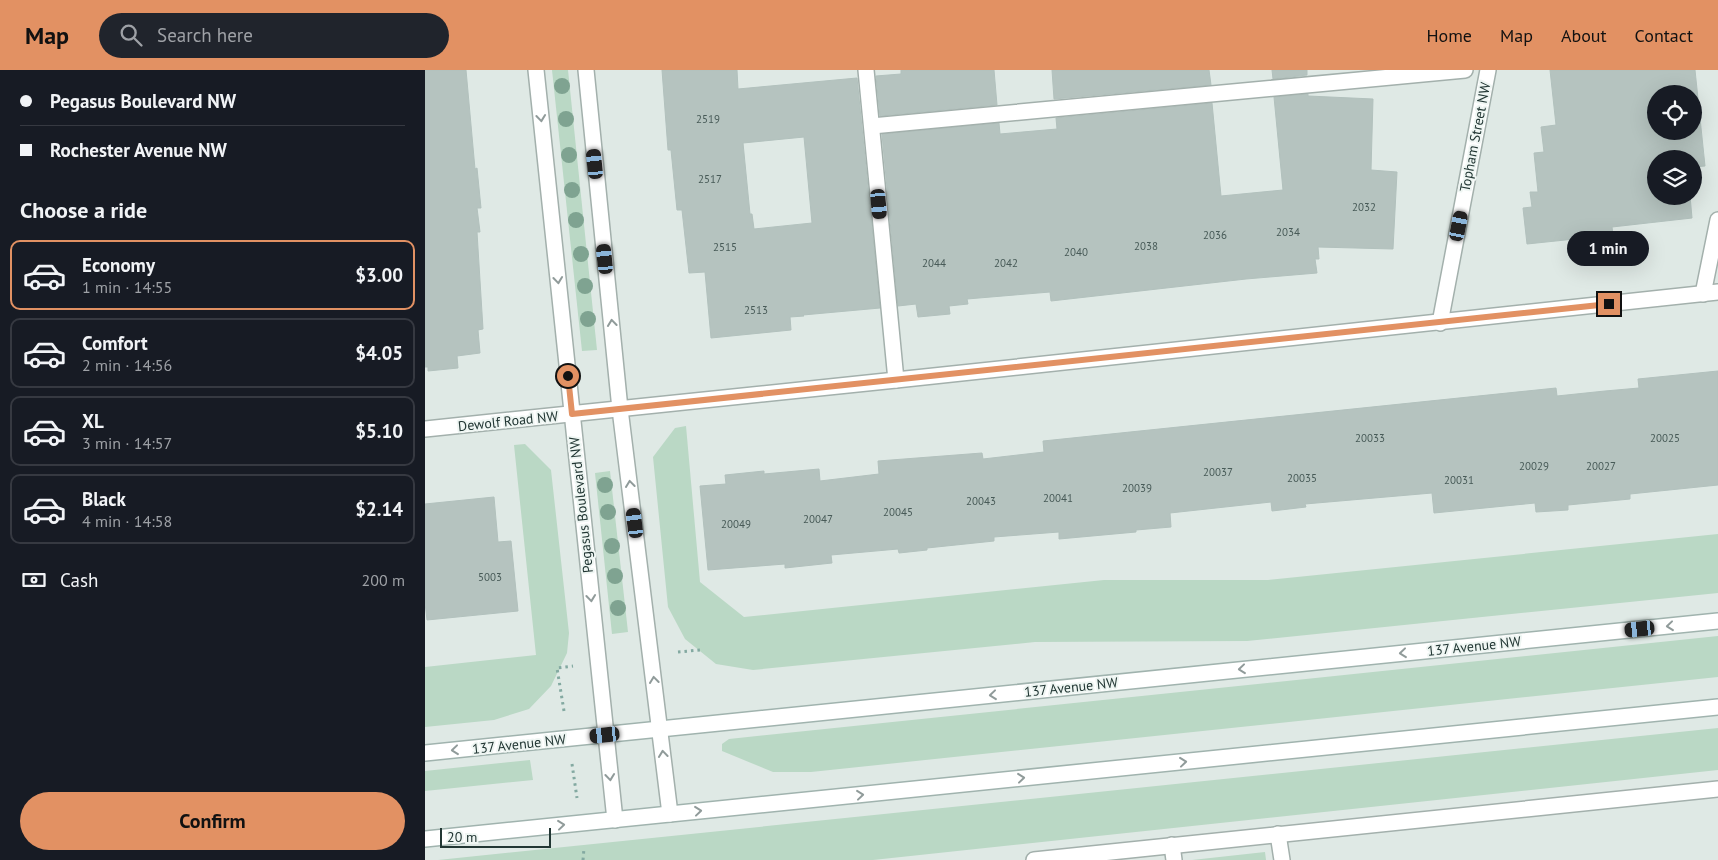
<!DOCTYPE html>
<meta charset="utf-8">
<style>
:root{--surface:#171b24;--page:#20242c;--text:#f1f3f6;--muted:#9ea1a6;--line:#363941;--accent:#e29163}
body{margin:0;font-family:"PT Sans",sans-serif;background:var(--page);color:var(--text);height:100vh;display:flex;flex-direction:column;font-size:19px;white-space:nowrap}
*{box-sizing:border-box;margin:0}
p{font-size:16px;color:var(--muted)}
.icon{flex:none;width:28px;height:28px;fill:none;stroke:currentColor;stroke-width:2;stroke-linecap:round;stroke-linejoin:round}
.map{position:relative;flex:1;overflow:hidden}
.details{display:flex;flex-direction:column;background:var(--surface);width:425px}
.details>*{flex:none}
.guide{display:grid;align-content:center;height:110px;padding:0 20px;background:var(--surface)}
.tools{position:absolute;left:1222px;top:15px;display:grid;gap:10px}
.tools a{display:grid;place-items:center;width:55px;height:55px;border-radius:50%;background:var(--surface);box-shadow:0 5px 20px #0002;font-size:25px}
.scale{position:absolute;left:15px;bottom:12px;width:111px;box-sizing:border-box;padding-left:5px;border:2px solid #223734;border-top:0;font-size:14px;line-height:18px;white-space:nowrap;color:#223734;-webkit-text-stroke:4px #eff6f3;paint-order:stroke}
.end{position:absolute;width:22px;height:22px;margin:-11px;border:6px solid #e29163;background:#111;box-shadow:0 0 0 2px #111}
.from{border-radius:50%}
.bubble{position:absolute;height:35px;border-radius:18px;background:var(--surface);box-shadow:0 5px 20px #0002;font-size:16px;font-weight:700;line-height:35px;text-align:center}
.car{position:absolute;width:15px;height:30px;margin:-15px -8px;border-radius:6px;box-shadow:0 0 4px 1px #0007;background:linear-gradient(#222 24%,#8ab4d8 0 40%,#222 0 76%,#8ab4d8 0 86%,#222 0)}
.guide b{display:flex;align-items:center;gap:18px;height:48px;font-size:19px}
.guide b+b{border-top:1px solid var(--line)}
.guide i{width:12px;height:12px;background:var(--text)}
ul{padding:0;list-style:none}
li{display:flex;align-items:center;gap:15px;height:70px;margin:0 10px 8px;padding:0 10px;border:2px solid var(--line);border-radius:10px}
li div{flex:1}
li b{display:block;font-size:19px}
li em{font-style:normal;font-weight:700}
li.active{border-color:var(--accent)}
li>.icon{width:45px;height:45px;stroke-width:1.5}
h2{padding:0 20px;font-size:22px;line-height:60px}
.pay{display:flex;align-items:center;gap:12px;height:55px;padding:0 20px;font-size:19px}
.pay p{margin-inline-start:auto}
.cta{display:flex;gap:10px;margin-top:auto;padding:10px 20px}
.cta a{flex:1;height:58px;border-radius:30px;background:var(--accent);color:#111;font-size:20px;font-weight:700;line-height:58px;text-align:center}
header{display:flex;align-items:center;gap:30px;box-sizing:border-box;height:70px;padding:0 25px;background:var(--accent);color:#111}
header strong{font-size:24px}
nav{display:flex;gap:28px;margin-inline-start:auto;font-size:18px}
.search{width:350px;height:45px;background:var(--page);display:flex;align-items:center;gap:12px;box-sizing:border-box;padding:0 18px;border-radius:28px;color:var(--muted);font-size:19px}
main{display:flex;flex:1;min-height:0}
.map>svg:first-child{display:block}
</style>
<header>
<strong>Map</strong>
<div class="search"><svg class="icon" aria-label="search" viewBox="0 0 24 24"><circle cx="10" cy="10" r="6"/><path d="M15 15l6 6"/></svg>Search here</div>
<nav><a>Home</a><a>Map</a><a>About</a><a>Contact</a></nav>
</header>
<main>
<section class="details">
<div class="guide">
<b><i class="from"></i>Pegasus Boulevard NW</b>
<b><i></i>Rochester Avenue NW</b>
</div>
<h2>Choose a ride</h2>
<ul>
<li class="active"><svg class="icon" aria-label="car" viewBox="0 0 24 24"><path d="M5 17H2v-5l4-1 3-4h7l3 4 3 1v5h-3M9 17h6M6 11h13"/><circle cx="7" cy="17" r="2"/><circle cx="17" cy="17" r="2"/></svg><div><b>Economy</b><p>1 min · 14:55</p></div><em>$3.00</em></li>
<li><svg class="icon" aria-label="car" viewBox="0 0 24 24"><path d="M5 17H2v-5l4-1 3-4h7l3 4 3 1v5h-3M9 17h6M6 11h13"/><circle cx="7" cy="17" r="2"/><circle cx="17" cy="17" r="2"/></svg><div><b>Comfort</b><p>2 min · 14:56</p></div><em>$4.05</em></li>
<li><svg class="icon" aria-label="car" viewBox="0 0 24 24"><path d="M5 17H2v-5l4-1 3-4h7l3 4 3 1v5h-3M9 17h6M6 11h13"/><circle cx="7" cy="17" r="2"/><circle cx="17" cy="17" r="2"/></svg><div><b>XL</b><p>3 min · 14:57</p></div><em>$5.10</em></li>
<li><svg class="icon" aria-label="car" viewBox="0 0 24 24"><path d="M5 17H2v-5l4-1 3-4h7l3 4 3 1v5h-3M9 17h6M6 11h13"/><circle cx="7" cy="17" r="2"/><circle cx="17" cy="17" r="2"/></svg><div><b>Black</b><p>4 min · 14:58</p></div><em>$2.14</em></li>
</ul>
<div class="pay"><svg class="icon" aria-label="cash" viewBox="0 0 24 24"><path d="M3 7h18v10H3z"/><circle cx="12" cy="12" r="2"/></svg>Cash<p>200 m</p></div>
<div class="cta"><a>Confirm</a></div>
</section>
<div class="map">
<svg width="1293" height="790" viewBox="0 0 1293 790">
<rect width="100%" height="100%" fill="#dfe9e5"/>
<g fill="#bad8c5">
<polygon points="127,0 143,0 172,280 157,281"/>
<polygon points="261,356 275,512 319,547 679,510 843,510 1293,464 1293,523 822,571 610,572 328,600 291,594 260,569 243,537 228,387 250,358"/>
<polygon points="100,374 126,400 144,563 142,583 126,616 104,639 69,650 0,657 0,597 111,585 89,375"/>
<polygon points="185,401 203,562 187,564 170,403"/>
<polygon points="1293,566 1293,607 386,702 348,702 297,681 297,674 304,669"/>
<polygon points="1293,658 1293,700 448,790 13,790"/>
<polygon points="105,690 108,710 0,721 0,701"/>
<polygon points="840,782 841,790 767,790"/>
</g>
<g fill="#b5c3bf" stroke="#b2c1bd" fill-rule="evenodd">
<polygon points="0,0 41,0 50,99 52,98 56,138 52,138 55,162 52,162 58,259 53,260 55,283 32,286 33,298 3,301 3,297 0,297"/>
<path d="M237,0H312L313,19L432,8L455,238L378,245L379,246L365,247L366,260L286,268L280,202L264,203L257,140H252L246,80H243ZM379,67L387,153L329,159L327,144H325L318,73Z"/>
<polygon points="476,0 569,0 572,35 455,46 451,6 476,4"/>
<polygon points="627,0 784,0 786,15 629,29"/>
<polygon points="847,0 882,0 882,5 848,9"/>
<path d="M1125,0H1270L1280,96L1269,97V89H1231V126H1265L1267,148L1187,157L1188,165L1102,174L1098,138L1107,137L1105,122H1113L1109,83L1119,82L1116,57L1131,55ZM1231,24H1269V61H1231Z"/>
<polygon points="883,24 883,26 948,29 946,100 972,102 968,179 893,177 894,189 890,189 892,203 821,209 626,231 625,222 542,229 543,234 524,236 525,244 493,247 491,234 473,236 457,64 574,53 575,64 632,59 631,48 787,33 796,126 858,120 849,27"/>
<polygon points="1293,301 1293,415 1205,424 1205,429 1143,435 1143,440 1111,442 1110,433 1009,443 1007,423 880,434 881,437 847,441 846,432 745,443 746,457 711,460 711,462 634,469 634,462 569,467 569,471 502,478 502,480 474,483 473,479 406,485 407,493 360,498 360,494 283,500 275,416 301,414 300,405 339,401 339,404 394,399 395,411 454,404 453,391 557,383 558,389 619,382 618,371 1131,318 1132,326 1180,321 1214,318 1213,309"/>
<polygon points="69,427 73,472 86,471 93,541 2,550 0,533 0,434"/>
</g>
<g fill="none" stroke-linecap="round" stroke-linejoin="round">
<defs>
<g id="service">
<polyline points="441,0 471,310"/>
<polyline points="447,56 1040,0"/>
<polyline points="1278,224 1293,150"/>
<polyline points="853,764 857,790"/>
<polyline points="747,775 749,790"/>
</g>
<g id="minor">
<polyline points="1015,253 1063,0"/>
<polyline points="0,359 471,310 1293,222"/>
<polyline points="609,790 1293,719"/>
</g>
<g id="tertiary">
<polyline points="111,0 190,750"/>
<polyline points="161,0 195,339 245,744"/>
</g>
<g id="secondary">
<polyline points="0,683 1293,551"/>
<polyline points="0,769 1293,637"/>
</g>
</defs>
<use href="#service" stroke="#a3b0ac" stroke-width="18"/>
<use href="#minor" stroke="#a3b0ac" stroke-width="18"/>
<use href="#tertiary" stroke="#a3b0ac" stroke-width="18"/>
<use href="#secondary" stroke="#a0b3ae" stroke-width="18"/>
<g stroke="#83a9a1" stroke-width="3" stroke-dasharray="2.5 4" stroke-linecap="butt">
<polyline points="253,582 275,580"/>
<polyline points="139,641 132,598 148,596"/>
<polyline points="147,694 152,728"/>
<polyline points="158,790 159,778"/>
</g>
<use href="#service" stroke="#fff" stroke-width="15"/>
<use href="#minor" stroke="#fff" stroke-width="15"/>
<use href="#tertiary" stroke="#fff" stroke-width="15"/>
<use href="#secondary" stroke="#fff" stroke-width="15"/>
</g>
<g fill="#7fa391">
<circle cx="137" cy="16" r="8"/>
<circle cx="141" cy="49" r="8"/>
<circle cx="144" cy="85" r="8"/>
<circle cx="147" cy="120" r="8"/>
<circle cx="151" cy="150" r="8"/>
<circle cx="156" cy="184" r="8"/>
<circle cx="160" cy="216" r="8"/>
<circle cx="163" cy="249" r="8"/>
<circle cx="180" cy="415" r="8"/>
<circle cx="183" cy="442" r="8"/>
<circle cx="187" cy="476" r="8"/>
<circle cx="190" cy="506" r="8"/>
<circle cx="193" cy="538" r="8"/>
</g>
<defs><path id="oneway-chevron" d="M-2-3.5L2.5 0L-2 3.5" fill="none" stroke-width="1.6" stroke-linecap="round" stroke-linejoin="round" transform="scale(1.25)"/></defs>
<g stroke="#909b9a">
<use href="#oneway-chevron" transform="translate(116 48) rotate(84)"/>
<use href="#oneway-chevron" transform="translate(133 210) rotate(84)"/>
<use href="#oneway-chevron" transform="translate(187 253) rotate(-96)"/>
<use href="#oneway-chevron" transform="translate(205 414) rotate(-97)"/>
<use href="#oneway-chevron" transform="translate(166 528) rotate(84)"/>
<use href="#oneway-chevron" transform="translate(1245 556) rotate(174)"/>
<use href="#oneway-chevron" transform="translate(978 583) rotate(174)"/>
<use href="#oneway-chevron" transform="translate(817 599) rotate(174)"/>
<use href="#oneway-chevron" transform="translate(229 610) rotate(-97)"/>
<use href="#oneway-chevron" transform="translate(568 625) rotate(174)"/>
<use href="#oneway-chevron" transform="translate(30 680) rotate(174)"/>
<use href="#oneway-chevron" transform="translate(238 684) rotate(-96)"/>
<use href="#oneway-chevron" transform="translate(758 692) rotate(-6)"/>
<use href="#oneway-chevron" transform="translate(185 707) rotate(84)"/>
<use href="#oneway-chevron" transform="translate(596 708) rotate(-6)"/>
<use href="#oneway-chevron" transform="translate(435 725) rotate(-6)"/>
<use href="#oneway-chevron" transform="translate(273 741) rotate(-6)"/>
<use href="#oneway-chevron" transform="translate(136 755) rotate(-6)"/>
</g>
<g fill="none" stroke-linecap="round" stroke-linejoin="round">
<polyline stroke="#e29163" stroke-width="6" points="143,306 147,344 1184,234"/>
</g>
<g text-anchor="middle" stroke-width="4" stroke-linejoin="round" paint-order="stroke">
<g font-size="11" fill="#475a57">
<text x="283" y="53">2519</text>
<text x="285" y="113">2517</text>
<text x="939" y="141">2032</text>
<text x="863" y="166">2034</text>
<text x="790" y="169">2036</text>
<text x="721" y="180">2038</text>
<text x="300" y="181">2515</text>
<text x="651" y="186">2040</text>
<text x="509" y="197">2044</text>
<text x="581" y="197">2042</text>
<text x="331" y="244">2513</text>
<text x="945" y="372">20033</text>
<text x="1240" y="372">20025</text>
<text x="1109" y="400">20029</text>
<text x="1176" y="400">20027</text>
<text x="793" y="406">20037</text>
<text x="877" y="412">20035</text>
<text x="1034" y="414">20031</text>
<text x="712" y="422">20039</text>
<text x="633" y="432">20041</text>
<text x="556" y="435">20043</text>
<text x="473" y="446">20045</text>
<text x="393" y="453">20047</text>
<text x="311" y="458">20049</text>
<text x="65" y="511">5003</text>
</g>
<g font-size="14" fill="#223734" stroke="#eff6f3">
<text transform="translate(1050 67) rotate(-79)" y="5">Topham Street NW</text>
<text transform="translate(83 351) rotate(-6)" y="5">Dewolf Road NW</text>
<text transform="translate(156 435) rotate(-96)" y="5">Pegasus Boulevard NW</text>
<text transform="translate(1049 576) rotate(-6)" y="5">137 Avenue NW</text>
<text transform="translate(646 617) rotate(-6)" y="5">137 Avenue NW</text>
<text transform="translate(94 674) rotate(-6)" y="5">137 Avenue NW</text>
</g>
</g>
</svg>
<div class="tools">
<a><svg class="icon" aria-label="locate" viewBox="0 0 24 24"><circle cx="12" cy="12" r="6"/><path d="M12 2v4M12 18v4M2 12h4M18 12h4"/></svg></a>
<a><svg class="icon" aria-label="layers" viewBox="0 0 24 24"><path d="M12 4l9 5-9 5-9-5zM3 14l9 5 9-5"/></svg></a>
</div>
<div class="scale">20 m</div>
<i class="end from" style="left:143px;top:306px"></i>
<i class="end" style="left:1184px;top:234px"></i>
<div class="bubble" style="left:1142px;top:161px;width:82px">1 min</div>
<i class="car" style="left:170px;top:94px;rotate:354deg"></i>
<i class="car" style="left:454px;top:134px;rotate:175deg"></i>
<i class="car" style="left:1034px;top:156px;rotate:11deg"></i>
<i class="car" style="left:180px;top:189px;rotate:354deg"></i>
<i class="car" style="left:210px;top:453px;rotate:353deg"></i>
<i class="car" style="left:1215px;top:559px;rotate:264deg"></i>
<i class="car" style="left:180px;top:665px;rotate:264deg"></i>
</div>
</main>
